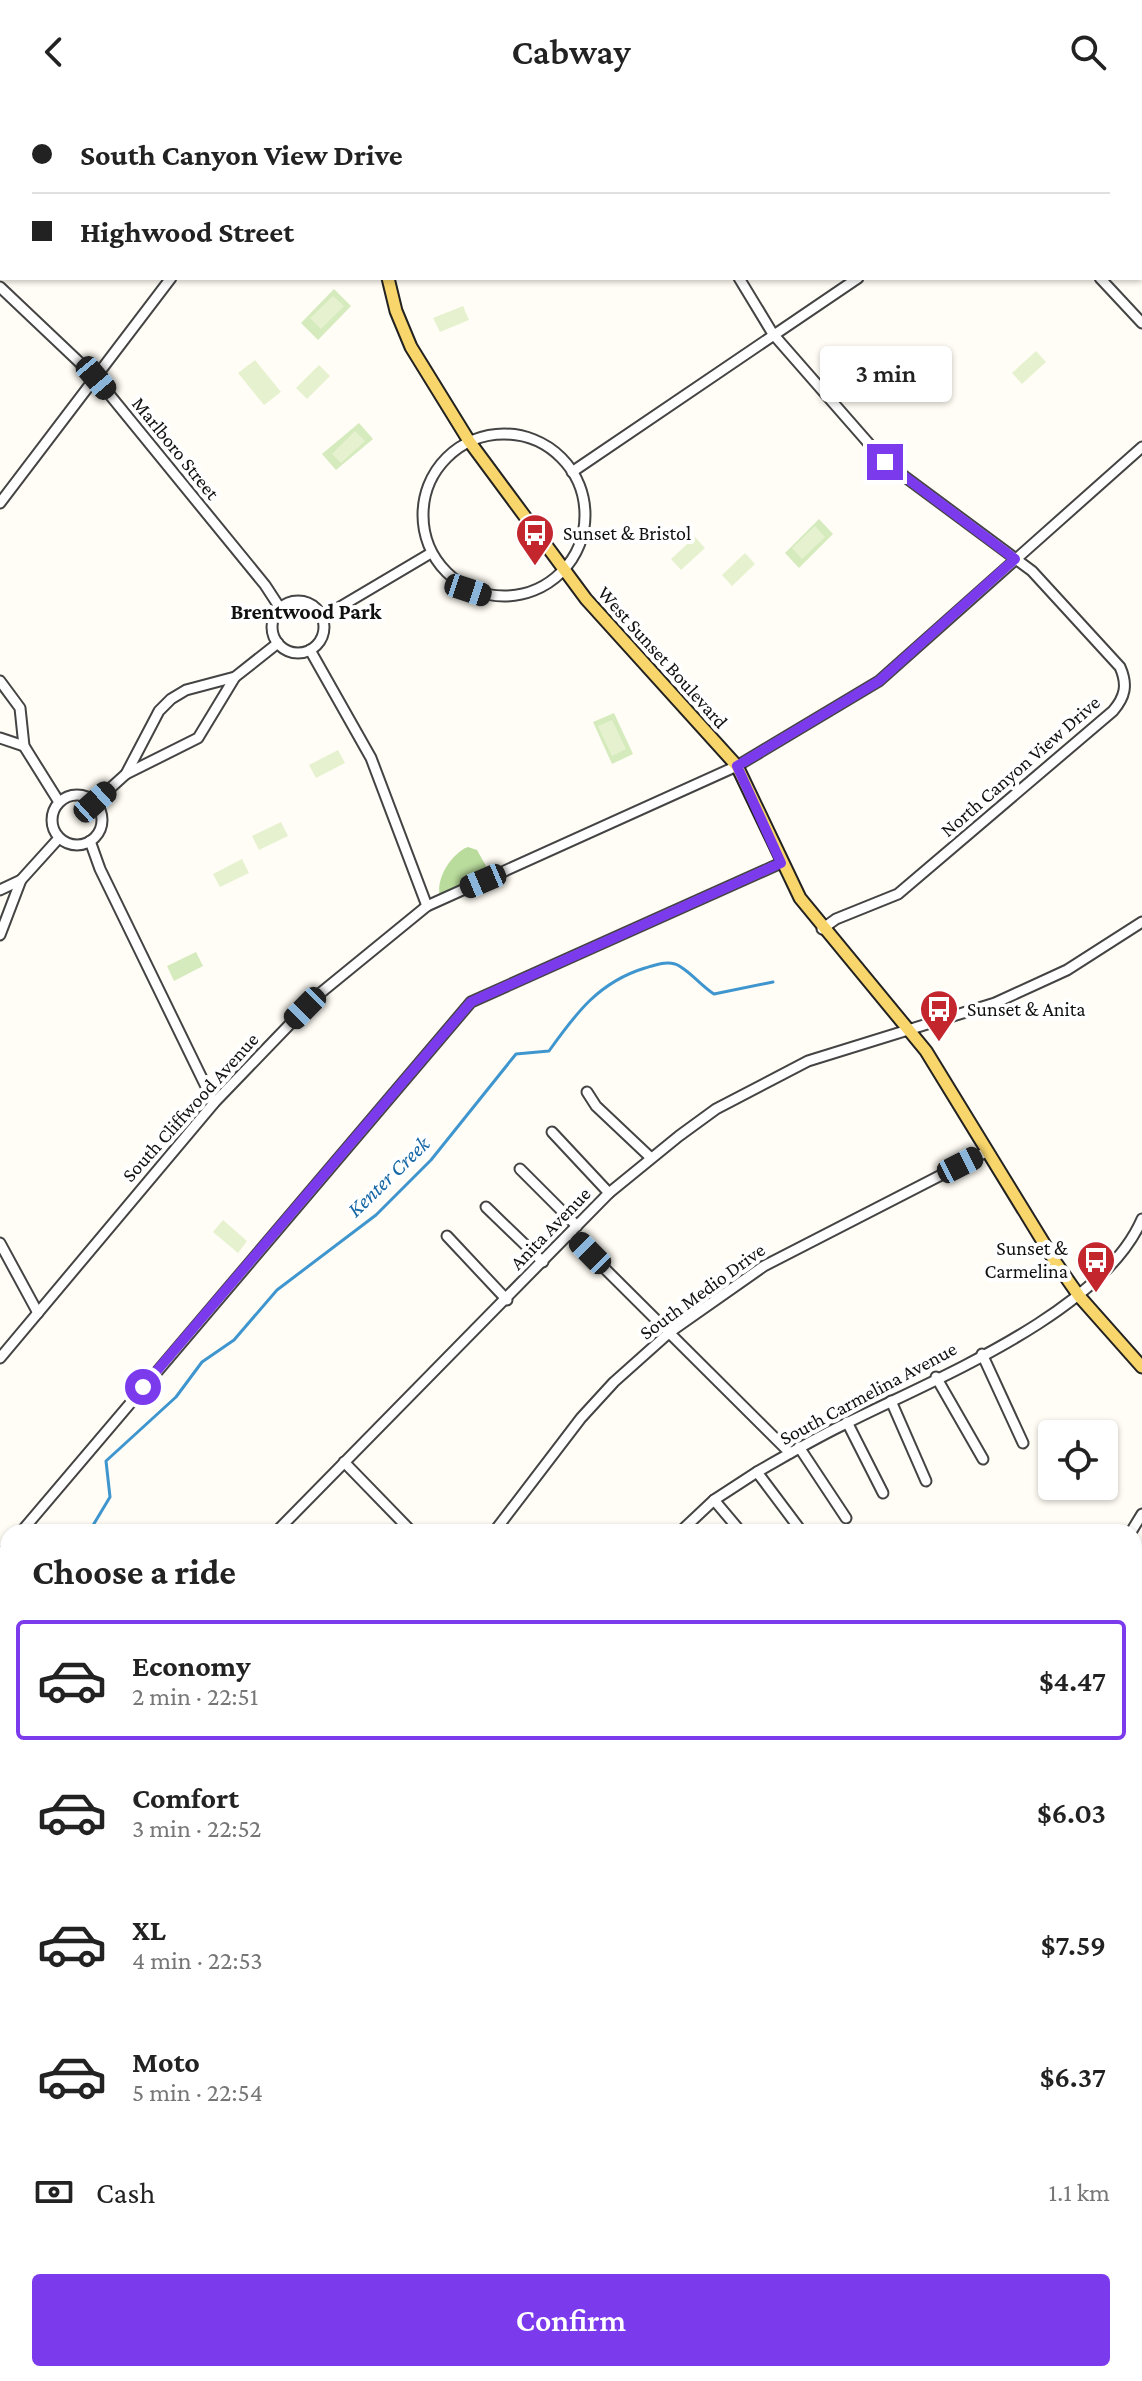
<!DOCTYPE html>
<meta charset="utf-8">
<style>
:root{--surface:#fff;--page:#f2f2f2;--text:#222;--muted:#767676;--line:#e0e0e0;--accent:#7c3aed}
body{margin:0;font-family:"Crimson Pro",serif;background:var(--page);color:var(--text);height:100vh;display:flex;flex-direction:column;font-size:30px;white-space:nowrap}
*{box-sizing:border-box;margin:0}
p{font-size:26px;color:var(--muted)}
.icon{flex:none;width:44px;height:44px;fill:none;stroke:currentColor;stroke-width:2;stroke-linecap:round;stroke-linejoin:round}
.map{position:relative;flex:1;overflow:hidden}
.sheet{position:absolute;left:0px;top:1420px;width:1142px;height:858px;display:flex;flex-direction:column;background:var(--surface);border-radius:24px 24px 0 0;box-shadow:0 2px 6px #0004}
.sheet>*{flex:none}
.top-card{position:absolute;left:0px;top:0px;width:1142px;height:176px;box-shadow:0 2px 6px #0004;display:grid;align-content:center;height:176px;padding:0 32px;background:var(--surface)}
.controls{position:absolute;left:1038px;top:1316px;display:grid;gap:16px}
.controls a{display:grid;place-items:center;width:80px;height:80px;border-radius:8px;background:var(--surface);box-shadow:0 2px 6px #0004;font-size:40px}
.end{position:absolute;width:36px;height:36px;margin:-18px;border:10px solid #7c3aed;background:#fff;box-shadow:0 0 0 4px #fff}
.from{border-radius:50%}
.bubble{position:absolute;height:56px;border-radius:8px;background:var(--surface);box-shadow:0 2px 6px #0004;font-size:26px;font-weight:600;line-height:56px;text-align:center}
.car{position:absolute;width:24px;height:48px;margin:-24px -12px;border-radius:10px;box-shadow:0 0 6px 2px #0007;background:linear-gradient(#222 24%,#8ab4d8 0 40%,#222 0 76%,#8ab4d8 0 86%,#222 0)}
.top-card b{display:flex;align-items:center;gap:28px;height:76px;font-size:30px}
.top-card b+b{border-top:2px solid var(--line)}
.top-card i{width:20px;height:20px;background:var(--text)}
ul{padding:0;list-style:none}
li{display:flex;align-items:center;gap:24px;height:120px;margin:0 16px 12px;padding:0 16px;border:4px solid transparent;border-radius:8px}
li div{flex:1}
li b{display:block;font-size:30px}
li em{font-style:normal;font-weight:600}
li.on{border-color:var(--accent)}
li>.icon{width:72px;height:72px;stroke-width:1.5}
h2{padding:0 32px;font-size:36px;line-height:96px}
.pay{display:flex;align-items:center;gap:20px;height:88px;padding:0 32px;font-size:30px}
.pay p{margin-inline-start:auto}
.action{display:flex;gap:16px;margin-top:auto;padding:16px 32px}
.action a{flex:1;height:92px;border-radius:8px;background:var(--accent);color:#fff;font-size:32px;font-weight:600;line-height:92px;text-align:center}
header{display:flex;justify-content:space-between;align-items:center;height:104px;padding:0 32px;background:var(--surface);font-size:36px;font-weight:600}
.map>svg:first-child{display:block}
</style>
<header><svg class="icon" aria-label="back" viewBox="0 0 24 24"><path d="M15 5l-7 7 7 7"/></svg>Cabway<svg class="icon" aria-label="search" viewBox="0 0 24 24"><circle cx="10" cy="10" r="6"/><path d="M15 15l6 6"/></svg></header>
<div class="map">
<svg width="1142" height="2277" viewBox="0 0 1142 2277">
<rect width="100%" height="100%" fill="#fffdf5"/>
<g fill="#d5ebbd">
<polygon points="334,185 351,202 318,236 301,219"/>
<polygon points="359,319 373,335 336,366 322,350"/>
<polygon points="819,415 833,430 799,464 785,449"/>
<polygon points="614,609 633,650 612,660 593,618"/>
<polygon points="196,848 203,862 174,877 167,862"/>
<polygon points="0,1573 8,1583 8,2270 316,2270 314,2277 0,2277"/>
</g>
<path fill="#b9dc9c" d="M468,743L477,746L490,769L440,793C435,774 452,749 468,743Z"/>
<g fill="#e6f2cf">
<polygon points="333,192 344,202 321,225 310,214"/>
<polygon points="463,202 469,216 440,228 433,214"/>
<polygon points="1036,247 1046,258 1022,280 1012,269"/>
<polygon points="255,256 281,288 264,301 238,269"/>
<polygon points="319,261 330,272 307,295 296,284"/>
<polygon points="355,327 365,337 341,359 332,350"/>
<polygon points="815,422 825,433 802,455 792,444"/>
<polygon points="695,433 705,444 681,466 671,455"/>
<polygon points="745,449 755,460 732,482 722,471"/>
<polygon points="612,616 626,645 612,652 598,622"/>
<polygon points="338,646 345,659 316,674 309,661"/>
<polygon points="281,718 288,732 259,746 252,732"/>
<polygon points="242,755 249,769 220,783 213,770"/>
<polygon points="223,1116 247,1137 238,1149 213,1128"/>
</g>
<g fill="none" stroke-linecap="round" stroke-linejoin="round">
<g stroke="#3f96cf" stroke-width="3">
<path d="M89,1428L110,1393L106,1357L176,1293L202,1258L234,1236L277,1186L376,1111L431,1056L516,950L549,947C576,909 599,878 645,864C655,861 665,857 675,860C686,863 701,882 714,890L773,878"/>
<polyline points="0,1836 8,1825"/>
</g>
<defs>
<g id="minor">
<polyline points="655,0 656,2"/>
<polyline points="935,0 937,2"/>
<polyline points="65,2 67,0"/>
<polyline points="1140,43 1142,42"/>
<polyline points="0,44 2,43"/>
<path d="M739,174L773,230L885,358L1032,467L1120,563C1128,581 1125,593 1113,607L898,790L836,815L822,825"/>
<polyline points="1100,174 1142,219"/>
<polyline points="0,183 96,274 265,481 280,504"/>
<circle cx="504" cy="411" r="81"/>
<polyline points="572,368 858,174"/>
<polyline points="0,399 171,174"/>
<circle cx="298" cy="523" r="26"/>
<polyline points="323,513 431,449"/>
<polyline points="310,546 371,654 427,802"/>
<polyline points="0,577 20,604 24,642 59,698"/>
<polyline points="0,634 24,642"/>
<polyline points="126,670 159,607 171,595 186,586 235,573 278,539"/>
<circle cx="77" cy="716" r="25"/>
<polyline points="95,698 126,670 198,634 235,573"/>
<polyline points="90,737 100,765 214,999"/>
<polyline points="0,786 21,776"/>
<polyline points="0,831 21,776 59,734"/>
<polyline points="587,988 596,1002 650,1053"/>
<polyline points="552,1028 609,1089"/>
<polyline points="520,1065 577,1122"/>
<polyline points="486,1103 543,1158"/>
<polyline points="570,1130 790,1349"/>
<polyline points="447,1132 507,1196"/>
<polyline points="0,1139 38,1209"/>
<polyline points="982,1250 1023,1339"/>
<polyline points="0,1254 214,999 318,891 427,802 737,662 879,577 1142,343"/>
<polyline points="936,1273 983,1355"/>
<polyline points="891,1297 926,1377"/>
<polyline points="847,1318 883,1389"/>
<polyline points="799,1343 846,1414"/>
<polyline points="344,1358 412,1428"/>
<polyline points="757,1368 802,1428"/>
<polyline points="714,1396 741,1428"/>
<polyline points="21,1428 471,898 781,759"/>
<polyline points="276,1428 609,1089 679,1032 716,1005 808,957 995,899 1067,866 1142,818"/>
<polyline points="494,1428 581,1314 614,1278 670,1228 764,1162 988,1047"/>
<path d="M680,1428L714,1396L757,1368C787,1351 817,1333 849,1318C937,1274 1102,1208 1142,1115"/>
<polyline points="1131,1428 1142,1410"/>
<polyline points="0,1453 8,1443"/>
<polyline points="1134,1699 1142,1686"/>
<polyline points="1134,1784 1142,1779"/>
<polyline points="1134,1836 1142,1847"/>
<polyline points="1134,2072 1142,2065"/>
<polyline points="903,2270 909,2277"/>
<polyline points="369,2277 372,2270"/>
<polyline points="562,2277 571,2270"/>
<polyline points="886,2277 895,2270"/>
</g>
<g id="major">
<polyline points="387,2 389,0"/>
<polyline points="388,174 396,207 411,243 469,337 586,495 737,662 800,794 926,947 1056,1159 1079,1192 1142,1263"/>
<polyline points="0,1510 8,1520"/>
<polyline points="0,1549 8,1559"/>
<polyline points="552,2270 557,2277"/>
<polyline points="584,2270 589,2277"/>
</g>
</defs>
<use href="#minor" stroke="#444" stroke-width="13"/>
<use href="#major" stroke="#222" stroke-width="15"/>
<use href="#minor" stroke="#fff" stroke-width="9"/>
<use href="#major" stroke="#f9d66b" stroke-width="11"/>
</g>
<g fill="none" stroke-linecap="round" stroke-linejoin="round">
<polyline stroke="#7c3aed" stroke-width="10" points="143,1283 471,898 781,759 737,662 879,577 1015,455 885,358"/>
</g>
<defs>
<symbol id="bus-pin" viewBox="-11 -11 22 30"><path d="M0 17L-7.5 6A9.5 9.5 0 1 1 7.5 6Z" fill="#c4262e" stroke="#fff"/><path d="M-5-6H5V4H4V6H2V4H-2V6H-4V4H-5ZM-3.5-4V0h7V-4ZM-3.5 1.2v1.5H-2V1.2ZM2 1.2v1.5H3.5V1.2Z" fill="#fff"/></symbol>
</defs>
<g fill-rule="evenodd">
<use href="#bus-pin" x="513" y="407" width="44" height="60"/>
<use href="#bus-pin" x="917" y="883" width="44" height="60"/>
<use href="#bus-pin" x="1074" y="1134" width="44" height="60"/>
</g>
<g text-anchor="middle" stroke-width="8" stroke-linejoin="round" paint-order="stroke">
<g font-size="20" fill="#111" stroke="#fff">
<text transform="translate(176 344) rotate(51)" y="7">Marlboro Street</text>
<text transform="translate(663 553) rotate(48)" y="7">West Sunset Boulevard</text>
<text transform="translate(1020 662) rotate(-41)" y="7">North Canyon View Drive</text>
<text transform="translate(190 1003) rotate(-48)" y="7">South Cliffwood Avenue</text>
<text transform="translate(550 1124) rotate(-46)" y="7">Anita Avenue</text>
<text transform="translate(702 1187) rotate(-36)" y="7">South Medio Drive</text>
<text transform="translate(868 1289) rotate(-28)" y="7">South Carmelina Avenue</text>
</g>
<g font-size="20" fill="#111" stroke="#fff" text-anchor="start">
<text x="563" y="436">Sunset &amp; Bristol</text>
<text x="967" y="912">Sunset &amp; Anita</text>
<text x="1068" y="1151" text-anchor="end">Sunset &amp;<tspan x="1068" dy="23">Carmelina</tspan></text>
</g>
<g font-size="22" font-weight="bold" fill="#111" stroke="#fff">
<text x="306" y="515">Brentwood Park</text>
</g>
<g font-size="22" font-style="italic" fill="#1768a6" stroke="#fff">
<text transform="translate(388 1072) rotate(-44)" y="8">Kenter Creek</text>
</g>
</g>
</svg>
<div class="controls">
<a><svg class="icon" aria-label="locate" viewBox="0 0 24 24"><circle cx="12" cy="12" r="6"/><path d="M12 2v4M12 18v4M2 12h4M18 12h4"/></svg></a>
</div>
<i class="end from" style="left:143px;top:1283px"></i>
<i class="end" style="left:885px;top:358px"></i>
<div class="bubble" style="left:820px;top:242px;width:132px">3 min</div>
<i class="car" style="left:96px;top:274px;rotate:140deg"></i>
<i class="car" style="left:468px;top:486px;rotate:108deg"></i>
<i class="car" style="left:95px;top:698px;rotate:48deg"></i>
<i class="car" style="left:483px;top:777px;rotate:247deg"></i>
<i class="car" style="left:305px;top:904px;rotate:225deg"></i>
<i class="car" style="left:960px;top:1061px;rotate:63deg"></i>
<i class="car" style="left:590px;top:1149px;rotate:315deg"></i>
<div class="top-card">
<b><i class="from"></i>South Canyon View Drive</b>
<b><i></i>Highwood Street</b>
</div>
<section class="sheet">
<h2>Choose a ride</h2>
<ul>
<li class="on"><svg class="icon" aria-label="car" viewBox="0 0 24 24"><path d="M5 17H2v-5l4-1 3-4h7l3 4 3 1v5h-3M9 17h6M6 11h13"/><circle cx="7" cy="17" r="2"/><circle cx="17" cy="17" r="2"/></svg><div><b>Economy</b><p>2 min · 22:51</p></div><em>$4.47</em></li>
<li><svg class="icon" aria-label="car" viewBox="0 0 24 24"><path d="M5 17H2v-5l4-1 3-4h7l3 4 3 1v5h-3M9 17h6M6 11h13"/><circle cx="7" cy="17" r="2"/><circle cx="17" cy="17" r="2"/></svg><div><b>Comfort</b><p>3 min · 22:52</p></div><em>$6.03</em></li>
<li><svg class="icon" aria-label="car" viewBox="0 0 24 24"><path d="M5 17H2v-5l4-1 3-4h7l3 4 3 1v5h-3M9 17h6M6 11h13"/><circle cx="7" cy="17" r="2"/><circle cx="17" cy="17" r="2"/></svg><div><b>XL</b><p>4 min · 22:53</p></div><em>$7.59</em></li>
<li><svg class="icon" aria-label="car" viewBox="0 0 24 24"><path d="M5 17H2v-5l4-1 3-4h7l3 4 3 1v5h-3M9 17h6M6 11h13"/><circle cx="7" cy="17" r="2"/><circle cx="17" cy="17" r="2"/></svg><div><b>Moto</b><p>5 min · 22:54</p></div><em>$6.37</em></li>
</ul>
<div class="pay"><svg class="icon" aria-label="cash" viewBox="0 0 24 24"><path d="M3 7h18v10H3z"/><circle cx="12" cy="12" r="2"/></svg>Cash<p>1.1 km</p></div>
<div class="action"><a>Confirm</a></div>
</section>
</div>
